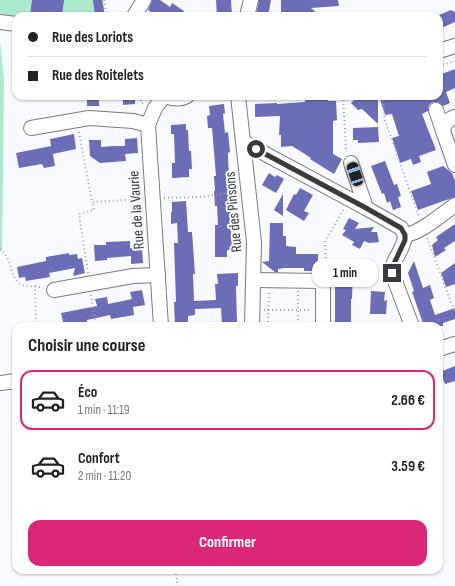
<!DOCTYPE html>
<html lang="fr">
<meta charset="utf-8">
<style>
:root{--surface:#fff;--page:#f6f6f6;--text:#222;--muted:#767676;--line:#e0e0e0;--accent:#db2777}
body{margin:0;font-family:"Sofia Sans Condensed",sans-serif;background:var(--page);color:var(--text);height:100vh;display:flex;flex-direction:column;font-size:15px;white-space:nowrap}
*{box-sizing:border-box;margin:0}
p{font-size:13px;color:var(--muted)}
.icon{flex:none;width:22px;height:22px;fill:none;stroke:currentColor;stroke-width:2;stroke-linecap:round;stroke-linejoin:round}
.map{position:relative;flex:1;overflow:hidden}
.side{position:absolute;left:12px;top:322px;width:431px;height:252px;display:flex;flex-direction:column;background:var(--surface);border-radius:12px;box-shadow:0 1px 3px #0004}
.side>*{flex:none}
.top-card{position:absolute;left:12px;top:12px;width:431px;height:88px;border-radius:12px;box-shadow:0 1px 3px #0004;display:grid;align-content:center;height:88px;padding:0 16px;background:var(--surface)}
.end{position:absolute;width:18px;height:18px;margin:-9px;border:5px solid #393a3d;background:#fff;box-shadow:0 0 0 2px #fff}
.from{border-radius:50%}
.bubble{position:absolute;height:28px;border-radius:12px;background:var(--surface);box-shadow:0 1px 3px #0004;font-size:13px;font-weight:700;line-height:28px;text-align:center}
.car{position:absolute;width:12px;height:24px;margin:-12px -6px;border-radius:5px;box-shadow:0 0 3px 1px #0007;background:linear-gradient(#222 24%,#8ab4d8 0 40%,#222 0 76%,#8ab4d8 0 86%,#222 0)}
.top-card b{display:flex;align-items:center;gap:14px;height:38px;font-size:15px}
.top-card b+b{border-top:1px solid var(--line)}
.top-card i{width:10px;height:10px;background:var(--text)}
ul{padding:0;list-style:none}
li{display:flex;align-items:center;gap:12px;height:60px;margin:0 8px 6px;padding:0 8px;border:2px solid transparent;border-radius:12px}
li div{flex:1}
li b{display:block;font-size:15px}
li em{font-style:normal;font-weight:700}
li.current{border-color:var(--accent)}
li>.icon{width:36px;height:36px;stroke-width:1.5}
h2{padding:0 16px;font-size:18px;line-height:48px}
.action{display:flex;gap:8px;margin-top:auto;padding:8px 16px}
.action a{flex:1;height:46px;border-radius:12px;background:var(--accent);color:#fff;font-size:16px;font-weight:700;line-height:46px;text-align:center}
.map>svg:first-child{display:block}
</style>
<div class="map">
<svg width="455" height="586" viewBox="0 0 455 586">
<rect width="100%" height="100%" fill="#f9faff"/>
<g fill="#ade9cc">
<polygon points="0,0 103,0 105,16 16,16 16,24 0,22"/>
<polygon points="0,41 4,80 2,250 0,251"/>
</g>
<g fill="#6c6db7">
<polygon points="32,0 64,0 62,16 30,16"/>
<polygon points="93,0 102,0 105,16 95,16"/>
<polygon points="152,0 160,0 170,7 172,3 184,11 181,16 149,16 151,12 148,10"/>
<polygon points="216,0 231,0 232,16 217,16"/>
<polygon points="259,0 271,0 268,16 256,16"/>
<polygon points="281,0 338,0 339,6 311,8 317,13 281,16"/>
<polygon points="451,10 455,12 455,22 439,29 439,15"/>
<polygon points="455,69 455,88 446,92 450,103 443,106 438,102 433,102 429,105 428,111 422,114 436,150 419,156 421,162 413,165 411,159 400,163 392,138 399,136 392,114 385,115 379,96 439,96 439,75"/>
<rect x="87" y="96" width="12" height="10"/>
<polygon points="123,96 135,96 135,104 123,105"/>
<polygon points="305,96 315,96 315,100 328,99 328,101 336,101 337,120 333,121 333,154 342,159 334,174 310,159 311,158 292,146 281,147 281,135 279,135 280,116 255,117 255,104 277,103 277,104 305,102"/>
<polygon points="358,96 378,96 378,124 362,109 358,110 351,103"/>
<polygon points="224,104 225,113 223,114 225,133 228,132 230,152 228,153 228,158 231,213 235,213 235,224 231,224 231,240 237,239 238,250 227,250 227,257 215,257 215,225 218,225 217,206 215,206 214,191 215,190 214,176 216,176 212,128 208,128 207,116 210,115 209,106"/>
<polygon points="186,124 186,130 188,130 189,151 191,151 192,169 189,169 189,177 172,178 172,163 175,163 174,134 171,134 171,125"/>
<polygon points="378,127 379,142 358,143 358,140 353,140 353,128"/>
<polygon points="74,134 76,149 53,154 55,166 44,168 42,164 19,168 16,153 51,146 50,139"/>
<polygon points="137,138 138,153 125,154 126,161 100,163 90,156 89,140 101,140 101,147 113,146 125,146 125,139"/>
<polygon points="385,161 394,185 397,184 401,196 398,197 401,207 393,210 390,201 387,203 384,193 382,194 371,166"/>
<polygon points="443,166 452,173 455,181 455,197 418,210 411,191 431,184 427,172"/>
<polygon points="269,173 275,177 277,175 284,179 276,193 262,185"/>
<polygon points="300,188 313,195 304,211 309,213 304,221 286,210 294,194 296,195"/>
<polygon points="283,194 283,216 274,210"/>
<polygon points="186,201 188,232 192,232 195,274 193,274 194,301 216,300 215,284 218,284 217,274 238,273 238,286 236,286 237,324 222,325 221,308 195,309 195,315 188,316 188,324 175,324 174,302 176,302 174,243 178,243 177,223 171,224 171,212 172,212 172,202"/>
<polygon points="349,218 359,223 355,229 374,227 371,232 377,232 379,242 369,243 364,241 360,249 352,245 354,242 342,235 346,230 343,229"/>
<polygon points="270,223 283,223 283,236 286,236 286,246 296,247 296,254 318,254 318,261 346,261 345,270 353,270 352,299 351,299 351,325 335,324 335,275 332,275 332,271 304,271 304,268 285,268 278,269 278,272 275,272 262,262 269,261"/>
<polygon points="455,224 455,241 444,248 446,250 435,257 432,245 438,240 436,237"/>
<polygon points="130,241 130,248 142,248 143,263 131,264 131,256 107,258 107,260 95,261 94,245 106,245 106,242"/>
<polygon points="69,253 69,255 77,254 78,259 82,258 85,273 73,276 75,268 49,273 50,277 26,281 25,277 19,278 17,267 46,261 46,257"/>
<polygon points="414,261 423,288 430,285 434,298 430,300 435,315 455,308 455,319 443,323 443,326 424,326 412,292 414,291 408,273"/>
<polygon points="455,263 455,284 446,287 441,273"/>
<polygon points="142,290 145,305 133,307 134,315 111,319 110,315 87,320 87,324 75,326 64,326 61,313 97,306 95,299 107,297 108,304 132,299 130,292"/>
<polygon points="371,291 385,292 384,301 387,300 386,314 370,314"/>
<polygon points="455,366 455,381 445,384 440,372"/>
</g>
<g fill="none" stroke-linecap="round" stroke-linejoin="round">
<defs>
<g id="minor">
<polyline points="134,16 144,0"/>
<polyline points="247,16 251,0"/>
<polyline points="0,22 16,24"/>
<polyline points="439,51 455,46"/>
<path d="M165,96C173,99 180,100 187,96"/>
<polyline points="238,96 254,242 252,326"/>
<polyline points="436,110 443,131"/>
<path d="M455,117C448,119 444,124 443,131L455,165"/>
<polyline points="31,128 89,118 133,121 148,125"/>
<path d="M243,142L366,208L401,228L405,235C421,233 442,214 455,205"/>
<polyline points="351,163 366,208"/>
<path d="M405,235C405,249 391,260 392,273L412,326"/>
<polyline points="254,280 323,281 323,326"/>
<polyline points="54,290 133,276 158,275"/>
<polyline points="161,326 148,125 155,108 164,96"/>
<polyline points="439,349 455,344"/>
<polyline points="0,383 16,381"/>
</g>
</defs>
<use href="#minor" stroke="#787a80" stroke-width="16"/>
<g stroke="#a1a2a6" stroke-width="2" stroke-dasharray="1 3" stroke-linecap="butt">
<polyline points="104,0 107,16"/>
<polyline points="439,66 455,61"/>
<polyline points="141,96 141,103 145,104"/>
<polyline points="343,96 346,148 347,152"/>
<polyline points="383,96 385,120 419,217"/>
<polyline points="79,132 92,202 142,199"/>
<polyline points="164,198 200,197 237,192"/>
<polyline points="427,238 455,313"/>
<path d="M0,249C17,261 5,289 35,286L36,326"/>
<polyline points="326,270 325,242 344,209"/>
<polyline points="88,273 79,214 94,210 92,202"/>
<polyline points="35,286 43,288"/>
<polyline points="298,291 298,326"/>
<polyline points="91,295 96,326"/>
<polyline points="264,310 312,310"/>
<polyline points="268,326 269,291"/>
<polyline points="175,570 178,586"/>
</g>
<use href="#minor" stroke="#fff" stroke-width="14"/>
</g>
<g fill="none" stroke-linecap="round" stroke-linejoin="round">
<polyline stroke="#393a3d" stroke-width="5" points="256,149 366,208 401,228 405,235 405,240 392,268 392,273"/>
</g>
<g text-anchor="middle" stroke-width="4" stroke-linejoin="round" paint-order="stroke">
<g font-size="15" fill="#393a3d" stroke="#f9faff">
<text transform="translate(136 210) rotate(-94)" y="5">Rue de la Vaurie</text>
<text transform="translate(233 212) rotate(-95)" y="5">Rue des Pinsons</text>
</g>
</g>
</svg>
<i class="end from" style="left:256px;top:149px"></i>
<i class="end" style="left:392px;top:273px"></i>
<div class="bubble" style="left:312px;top:259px;width:66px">1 min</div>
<i class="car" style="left:355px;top:174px;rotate:341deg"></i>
<div class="top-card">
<b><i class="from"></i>Rue des Loriots</b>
<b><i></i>Rue des Roitelets</b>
</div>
<section class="side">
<h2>Choisir une course</h2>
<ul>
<li class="current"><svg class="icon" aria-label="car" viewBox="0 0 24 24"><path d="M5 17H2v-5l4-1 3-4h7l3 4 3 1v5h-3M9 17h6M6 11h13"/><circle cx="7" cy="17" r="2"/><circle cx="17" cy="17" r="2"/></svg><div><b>Éco</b><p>1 min · 11:19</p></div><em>2.66 €</em></li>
<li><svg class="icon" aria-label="car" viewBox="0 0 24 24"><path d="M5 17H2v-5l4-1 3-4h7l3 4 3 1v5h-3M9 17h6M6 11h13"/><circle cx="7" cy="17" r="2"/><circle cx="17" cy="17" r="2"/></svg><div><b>Confort</b><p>2 min · 11:20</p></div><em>3.59 €</em></li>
</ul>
<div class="action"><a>Confirmer</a></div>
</section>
</div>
